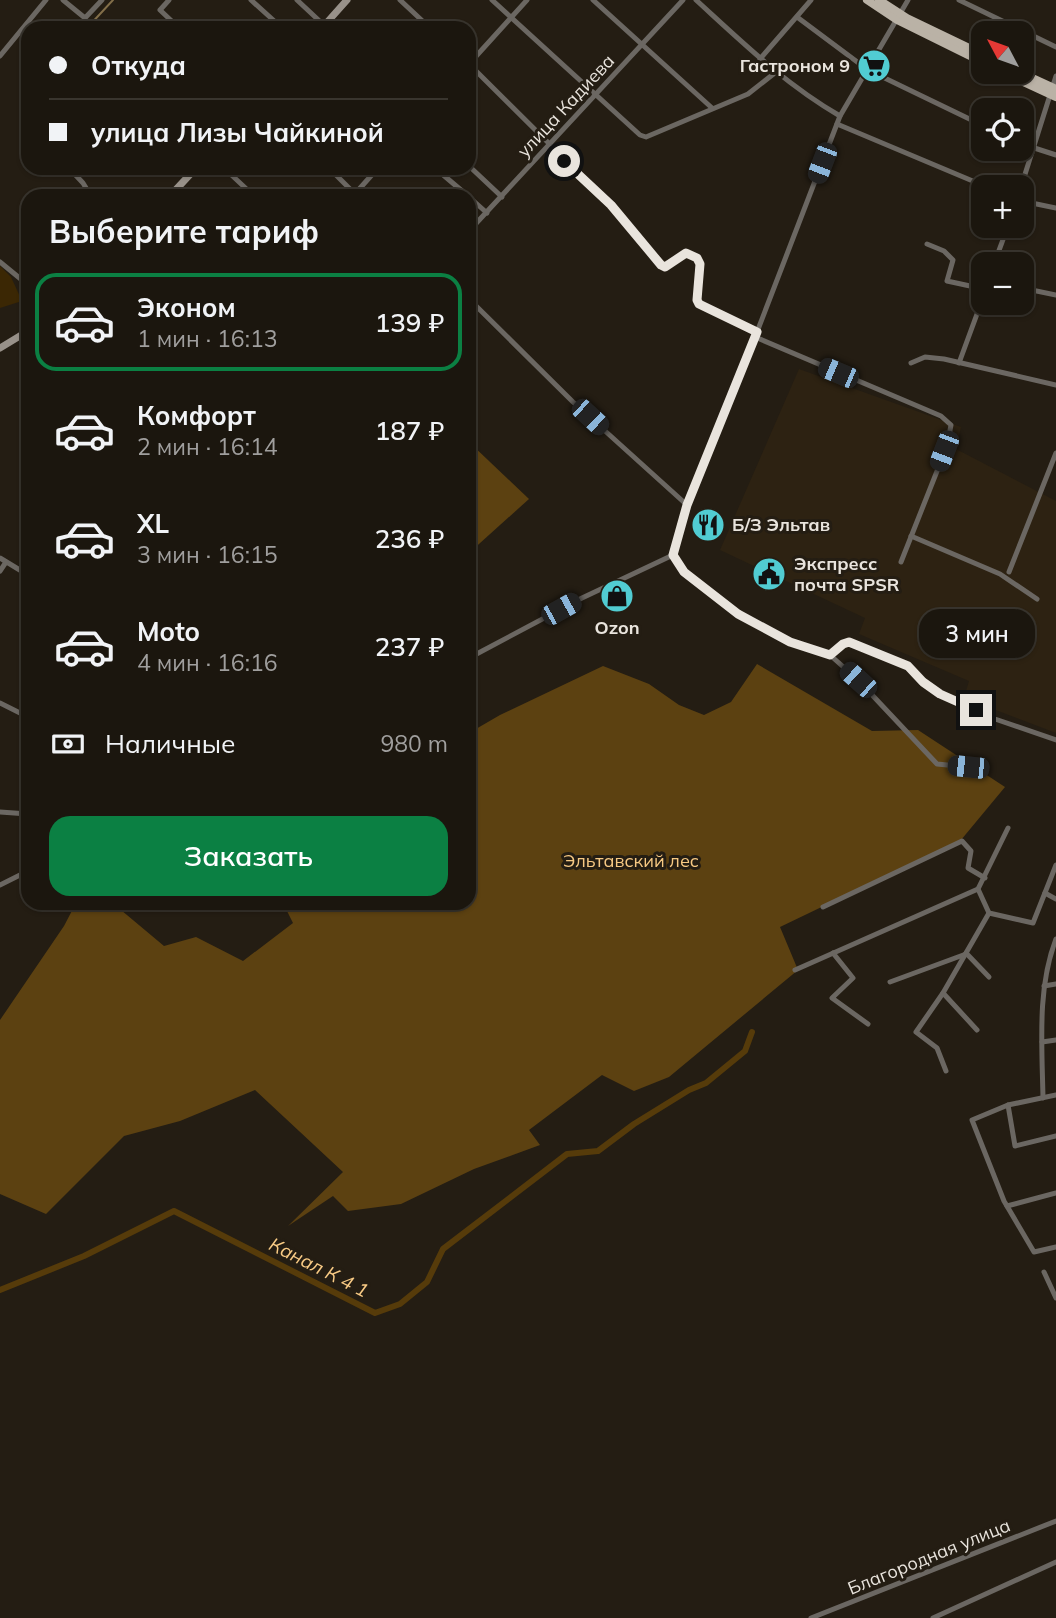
<!DOCTYPE html>
<html lang="ru">
<meta charset="utf-8">
<style>
:root{--surface:#1b160e;--page:#241f17;--text:#f1f3f6;--muted:#a09f9e;--line:#39352e;--accent:#0b8043}
body{margin:0;font-family:Mulish,sans-serif;background:var(--page);color:var(--text);height:100vh;display:flex;flex-direction:column;font-size:26px;white-space:nowrap}
*{box-sizing:border-box;margin:0}
p{font-size:23px;color:var(--muted)}
.icon{flex:none;width:38px;height:38px;fill:none;stroke:currentColor;stroke-width:2;stroke-linecap:round;stroke-linejoin:round}
.map{position:relative;flex:1;overflow:hidden}
.panel{position:absolute;left:21px;top:189px;width:455px;height:721px;display:flex;flex-direction:column;background:var(--surface);border-radius:21px;box-shadow:0 2px 5px #0004,0 0 0 2px var(--line)}
.panel>*{flex:none}
.banner{position:absolute;left:21px;top:21px;width:455px;height:154px;border-radius:21px;box-shadow:0 2px 5px #0004,0 0 0 2px var(--line);display:grid;align-content:center;height:154px;padding:0 28px;background:var(--surface)}
.needle{width:46px;rotate:311deg}
.controls{position:absolute;left:971px;top:21px;display:grid;gap:14px}
.controls a{display:grid;place-items:center;width:63px;height:63px;border-radius:14px;background:var(--surface);box-shadow:0 2px 5px #0004,0 0 0 2px var(--line);font-size:35px}
.end{position:absolute;width:32px;height:32px;margin:-16px;border:9px solid #e9e4dd;background:#111;box-shadow:0 0 0 4px #111}
.from{border-radius:50%}
.bubble{position:absolute;height:49px;border-radius:21px;background:var(--surface);box-shadow:0 2px 5px #0004,0 0 0 2px var(--line);font-size:23px;font-weight:600;line-height:49px;text-align:center}
.car{position:absolute;width:21px;height:42px;margin:-21px -10px;border-radius:9px;box-shadow:0 0 5px 2px #0007;background:linear-gradient(#222 24%,#8ab4d8 0 40%,#222 0 76%,#8ab4d8 0 86%,#222 0)}
.banner b{display:flex;align-items:center;gap:24px;height:66px;font-size:26px}
.banner b+b{border-top:2px solid var(--line)}
.banner i{width:18px;height:18px;background:var(--text)}
ul{padding:0;list-style:none}
li{display:flex;align-items:center;gap:21px;height:98px;margin:0 14px 10px;padding:0 14px;border:4px solid transparent;border-radius:21px}
li div{flex:1}
li b{display:block;font-size:26px}
li em{font-style:normal;font-weight:600}
li.current{border-color:var(--accent)}
li>.icon{width:63px;height:63px;stroke-width:1.5}
h2{padding:0 28px;font-size:32px;line-height:84px}
.pay{display:flex;align-items:center;gap:18px;height:77px;padding:0 28px;font-size:26px}
.pay p{margin-inline-start:auto}
.action{display:flex;gap:14px;margin-top:auto;padding:14px 28px}
.action a{flex:1;height:80px;border-radius:21px;background:var(--accent);color:#fff;font-size:28px;font-weight:600;line-height:80px;text-align:center}
.map>svg:first-child{display:block}
</style>
<div class="map">
<svg width="1056" height="1618" viewBox="0 0 1056 1618">
<rect width="100%" height="100%" fill="#241d13"/>
<polygon fill="#2d2212" points="799,369 961,427 956,449 1056,501 1056,733 964,698 969,681 859,634 865,618 720,550"/>
<polygon fill="#3b2704" points="0,266 11,277 22,301 0,308"/>
<g fill="#5c4111">
<polygon points="469,442 529,499 469,553"/>
<polygon points="757,664 872,731 918,730 1005,787 961,840 780,927 798,970 669,1077 634,1091 602,1075 529,1130 540,1145 474,1169 401,1204 348,1211 333,1196 288,1226 343,1172 255,1090 180,1121 124,1136 46,1214 0,1194 0,1020 64,926 76,903 116,903 115,905 164,946 196,937 243,961 293,923 283,903 469,903 469,733 500,715 603,666 649,684 679,705 704,715 731,702"/>
</g>
<g fill="none" stroke-linecap="round" stroke-linejoin="round">
<polyline stroke="#826e49" stroke-width="2" points="87,28 113,0"/>
<polyline stroke="#563b0a" stroke-width="6" points="0,1290 84,1256 174,1211 375,1313 400,1304 427,1282 443,1249 567,1154 598,1151 634,1124 689,1090 706,1083 745,1051 752,1032"/>
<g stroke="#6b6762" stroke-width="5">
<polyline points="63,0 85,18 102,0"/>
<polyline points="169,0 160,10 179,28"/>
<polyline points="251,0 282,28"/>
<polyline points="297,0 327,28"/>
<polyline points="400,0 430,28"/>
<polyline points="492,0 640,135 646,137 748,94 776,72"/>
<polyline points="593,0 712,108"/>
<path d="M696,0C743,43 785,84 840,116"/>
<polyline points="959,0 1056,47"/>
<polyline points="797,17 868,70 984,126"/>
<polyline points="0,56 46,0"/>
<polyline points="760,59 811,0"/>
<path d="M469,64L611,205L661,265H670L686,253C708,263 699,278 697,300L699,304L756,333"/>
<polyline points="469,64 527,0"/>
<polyline points="837,124 987,187"/>
<polyline points="1022,144 1056,155"/>
<polyline points="469,166 502,197"/>
<polyline points="69,168 83,183 91,196"/>
<polyline points="224,168 254,196"/>
<polyline points="329,168 357,196"/>
<polyline points="435,168 468,196"/>
<polyline points="1021,187 1056,76"/>
<polyline points="353,196 378,168"/>
<polyline points="469,197 487,213"/>
<polyline points="1022,201 1056,208"/>
<polyline points="469,231 683,0"/>
<polyline points="927,244 944,251 953,260 947,281 984,289"/>
<polyline points="0,262 28,285"/>
<polyline points="994,264 1008,226"/>
<polyline points="1022,288 1056,295"/>
<polyline points="469,299 573,402 687,505"/>
<polyline points="755,337 941,416 951,425 947,446 901,562"/>
<polyline points="911,363 925,357 944,359 1056,385"/>
<polyline points="959,363 984,295"/>
<polyline points="911,536 1000,574 1037,599"/>
<polyline points="673,555 684,572 739,614 790,642 830,655 843,644 849,642 908,666 923,682 940,693 995,719 1056,740"/>
<polyline points="0,558 28,575"/>
<polyline points="0,571 6,562"/>
<polyline points="1009,572 1056,453"/>
<polyline points="830,655 858,680 937,764 968,767"/>
<polyline points="469,658 582,598 673,555 687,505 734,392 840,116 908,0"/>
<polyline points="0,703 28,717"/>
<polyline points="0,812 28,814"/>
<polyline points="1008,828 978,889 989,913 1033,923 1056,865"/>
<polyline points="0,885 28,871"/>
<polyline points="1045,893 1056,899"/>
<polyline points="823,907 962,841 971,851 968,868 985,878"/>
<polyline points="833,953 853,978 832,998 868,1024"/>
<polyline points="966,953 989,977"/>
<polyline points="795,970 978,889"/>
<polyline points="890,982 966,954"/>
<polyline points="1044,986 1056,984"/>
<polyline points="943,993 977,1030"/>
<polyline points="1042,1042 1056,1040"/>
<polyline points="946,1071 937,1048 916,1032 943,993 989,913"/>
<polyline points="1056,1095 1008,1105 972,1120 1004,1201 1034,1252 1056,1247"/>
<path d="M1043,1098C1042,1045 1037,988 1056,939"/>
<polyline points="1008,1105 1015,1146 1056,1136"/>
<polyline points="1007,1206 1056,1193"/>
<polyline points="1044,1272 1056,1298"/>
<polyline points="811,1618 1056,1521"/>
<polyline points="933,1618 1056,1562"/>
</g>
<g stroke="#989189" stroke-width="7">
<polyline points="322,28 347,0"/>
<polyline points="170,196 196,168"/>
<polyline points="0,348 28,331"/>
</g>
<g stroke="#bab2a6" stroke-width="8">
<polyline points="867,0 897,20 984,63"/>
<polyline points="879,0 907,18 984,55"/>
<polyline points="1002,72 1056,97"/>
<polyline points="1019,72 1056,89"/>
</g>
</g>
<g fill="none" stroke-linecap="round" stroke-linejoin="round">
<polyline stroke="#e9e4dd" stroke-width="9" points="564,161 611,205 661,265 665,267 686,253 697,258 700,264 697,300 699,304 757,332 687,505 673,555 684,572 738,614 790,642 830,655 843,644 849,642 908,666 923,682 940,694 976,710"/>
</g>
<defs>
<symbol id="supermarket-disc" viewBox="-11 -11 22 22"><circle r="9.5" fill="#51ccd2" stroke="#241d13"/><path d="M-6-5.5h2.5l.6 2H6L4.5 2H-2.5L-4.4-4H-6ZM-1.5 3.2a1.3 1.3 0 1 0 .1 0ZM3 3.2a1.3 1.3 0 1 0 .1 0Z" fill="#111"/></symbol>
<symbol id="restaurant-disc" viewBox="-11 -11 22 22"><circle r="9.5" fill="#51ccd2" stroke="#241d13"/><path d="M-5-6h1v4h1v-4h1v4h1v-4h1v5L-1.5 .5V6h-2V.5L-5-1ZM5-6V6H3V1.5H1.5Q1.5-4 5-6Z" fill="#111"/></symbol>
<symbol id="civic-disc" viewBox="-11 -11 22 22"><circle r="9.5" fill="#51ccd2" stroke="#241d13"/><path d="M-.6-6.5H3V-4.5H.6V-3L4-1V1h2V6H-6V1h2V-1L-.6-3ZM-1.2 2.5V6h2.4V2.5Z" fill="#111"/></symbol>
<symbol id="shop-disc" viewBox="-11 -11 22 22"><circle r="9.5" fill="#51ccd2" stroke="#241d13"/><path d="M-5-2.5h2.3a2.7 3.5 0 0 1 5.4 0H5L5.5 6h-11ZM-1.5-2.5h3a1.5 2.3 0 0 0-3 0Z" fill="#111"/></symbol>
</defs>
<g fill-rule="evenodd">
<use href="#supermarket-disc" x="855" y="47" width="38" height="38"/>
<use href="#restaurant-disc" x="689" y="506" width="38" height="38"/>
<use href="#civic-disc" x="750" y="555" width="38" height="38"/>
<use href="#shop-disc" x="598" y="577" width="38" height="38"/>
</g>
<g text-anchor="middle" stroke-width="6" stroke-linejoin="round" paint-order="stroke">
<g font-size="18" font-weight="bold" fill="#e9e4dd" stroke="#241d13" text-anchor="start">
<text x="850" y="72" text-anchor="end">Гастроном 9</text>
<text x="732" y="531">Б/З Эльтав</text>
<text x="794" y="570">Экспресс<tspan x="794" dy="21">почта SPSR</tspan></text>
<text x="617" y="634" text-anchor="middle">Ozon</text>
</g>
<g font-size="18" fill="#e9e4dd" stroke="#241d13">
<text transform="translate(566 106) rotate(-47)" y="6">улица Кадиева</text>
<text transform="translate(929 1557) rotate(-22)" y="6">Благородная улица</text>
</g>
<g font-size="18" fill="#f7c983" stroke="#241d13">
<text x="631" y="867">Эльтавский лес</text>
</g>
<g font-size="19" font-style="italic" fill="#f9cb85" stroke="#241d13">
<text transform="translate(319 1267) rotate(27)" y="7">Канал К 4 1</text>
</g>
</g>
</svg>
<div class="controls">
<a><svg class="needle" viewBox="-14 -14 28 28"><path d="M0-13l5 13h-10z" fill="#e53935"/><path d="M0 13l5-13h-10z" fill="#a09f9e"/></svg></a>
<a><svg class="icon" aria-label="locate" viewBox="0 0 24 24"><circle cx="12" cy="12" r="6"/><path d="M12 2v4M12 18v4M2 12h4M18 12h4"/></svg></a>
<a>+</a>
<a>−</a>
</div>
<i class="end from" style="left:564px;top:161px"></i>
<i class="end" style="left:976px;top:710px"></i>
<div class="bubble" style="left:919px;top:609px;width:116px">3 мин</div>
<i class="car" style="left:822px;top:163px;rotate:201deg"></i>
<i class="car" style="left:838px;top:373px;rotate:293deg"></i>
<i class="car" style="left:590px;top:417px;rotate:133deg"></i>
<i class="car" style="left:944px;top:451px;rotate:201deg"></i>
<i class="car" style="left:561px;top:609px;rotate:61deg"></i>
<i class="car" style="left:858px;top:680px;rotate:312deg"></i>
<i class="car" style="left:968px;top:767px;rotate:276deg"></i>
<div class="banner">
<b><i class="from"></i>Откуда</b>
<b><i></i>улица Лизы Чайкиной</b>
</div>
<section class="panel">
<h2>Выберите тариф</h2>
<ul>
<li class="current"><svg class="icon" aria-label="car" viewBox="0 0 24 24"><path d="M5 17H2v-5l4-1 3-4h7l3 4 3 1v5h-3M9 17h6M6 11h13"/><circle cx="7" cy="17" r="2"/><circle cx="17" cy="17" r="2"/></svg><div><b>Эконом</b><p>1 мин · 16:13</p></div><em>139 ₽</em></li>
<li><svg class="icon" aria-label="car" viewBox="0 0 24 24"><path d="M5 17H2v-5l4-1 3-4h7l3 4 3 1v5h-3M9 17h6M6 11h13"/><circle cx="7" cy="17" r="2"/><circle cx="17" cy="17" r="2"/></svg><div><b>Комфорт</b><p>2 мин · 16:14</p></div><em>187 ₽</em></li>
<li><svg class="icon" aria-label="car" viewBox="0 0 24 24"><path d="M5 17H2v-5l4-1 3-4h7l3 4 3 1v5h-3M9 17h6M6 11h13"/><circle cx="7" cy="17" r="2"/><circle cx="17" cy="17" r="2"/></svg><div><b>XL</b><p>3 мин · 16:15</p></div><em>236 ₽</em></li>
<li><svg class="icon" aria-label="car" viewBox="0 0 24 24"><path d="M5 17H2v-5l4-1 3-4h7l3 4 3 1v5h-3M9 17h6M6 11h13"/><circle cx="7" cy="17" r="2"/><circle cx="17" cy="17" r="2"/></svg><div><b>Moto</b><p>4 мин · 16:16</p></div><em>237 ₽</em></li>
</ul>
<div class="pay"><svg class="icon" aria-label="cash" viewBox="0 0 24 24"><path d="M3 7h18v10H3z"/><circle cx="12" cy="12" r="2"/></svg>Наличные<p>980 m</p></div>
<div class="action"><a>Заказать</a></div>
</section>
</div>
